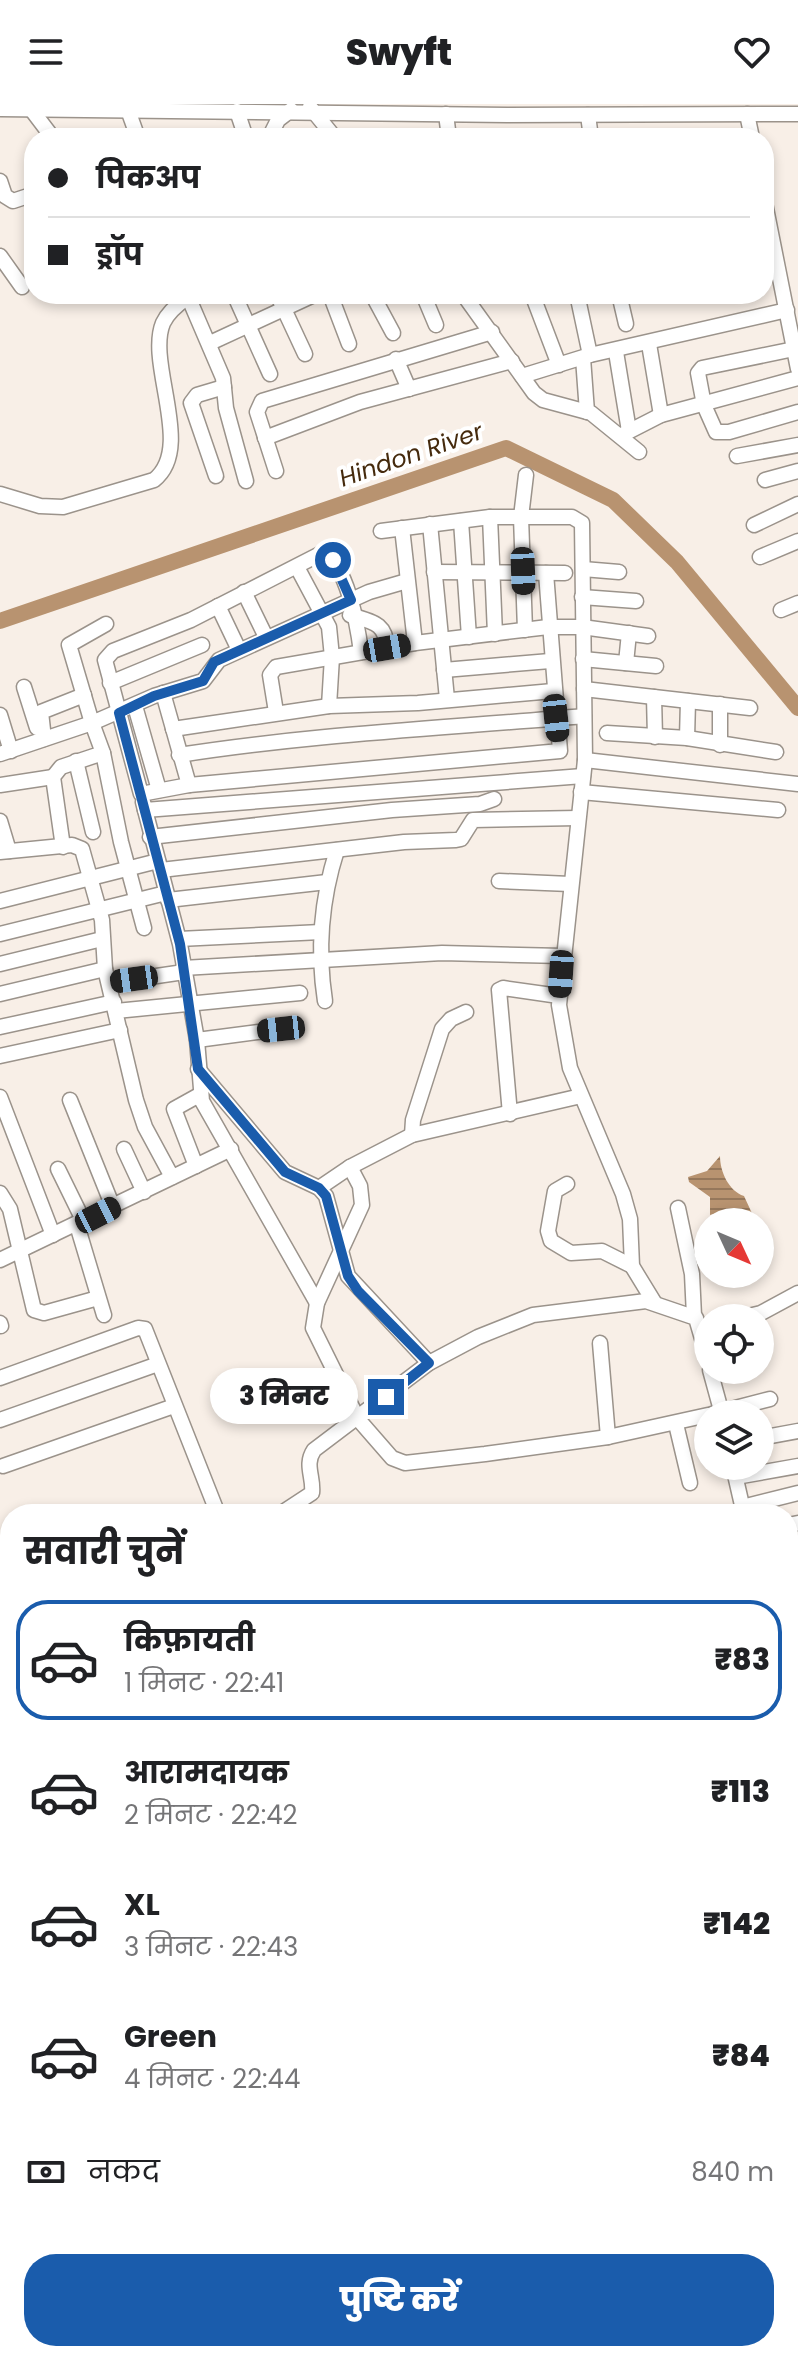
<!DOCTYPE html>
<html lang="hi">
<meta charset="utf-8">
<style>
:root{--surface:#fff;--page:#f2f2f2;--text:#202124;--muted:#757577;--line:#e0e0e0;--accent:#1a5cac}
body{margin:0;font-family:Poppins,"Noto Sans Devanagari",sans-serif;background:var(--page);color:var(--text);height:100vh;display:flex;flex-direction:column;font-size:30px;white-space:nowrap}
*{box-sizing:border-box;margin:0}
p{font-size:26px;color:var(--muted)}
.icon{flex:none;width:44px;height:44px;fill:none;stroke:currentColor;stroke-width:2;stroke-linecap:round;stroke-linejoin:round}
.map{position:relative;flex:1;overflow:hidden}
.panel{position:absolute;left:0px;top:1400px;width:798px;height:858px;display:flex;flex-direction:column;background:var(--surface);border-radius:32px 32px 0 0;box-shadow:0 4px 12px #0003}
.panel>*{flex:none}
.top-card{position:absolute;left:24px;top:24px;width:750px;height:176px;border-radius:32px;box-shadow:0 4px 12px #0003;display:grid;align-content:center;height:176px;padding:0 24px;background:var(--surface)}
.needle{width:52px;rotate:134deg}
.tools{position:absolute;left:694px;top:1104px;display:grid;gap:16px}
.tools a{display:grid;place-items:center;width:80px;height:80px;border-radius:50%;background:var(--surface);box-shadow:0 4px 12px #0003;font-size:40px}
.end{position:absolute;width:36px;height:36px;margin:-18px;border:10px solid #1a5cac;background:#fff;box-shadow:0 0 0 4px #fff}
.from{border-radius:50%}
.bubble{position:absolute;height:56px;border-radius:28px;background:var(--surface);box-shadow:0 4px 12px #0003;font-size:26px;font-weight:800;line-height:56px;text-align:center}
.car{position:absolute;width:24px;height:48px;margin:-24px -12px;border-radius:10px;box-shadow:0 0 6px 2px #0007;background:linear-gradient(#222 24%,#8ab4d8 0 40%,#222 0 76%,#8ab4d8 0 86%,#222 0)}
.top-card b{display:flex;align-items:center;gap:28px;height:76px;font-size:30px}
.top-card b+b{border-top:2px solid var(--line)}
.top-card i{width:20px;height:20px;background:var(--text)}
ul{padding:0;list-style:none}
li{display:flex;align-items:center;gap:24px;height:120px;margin:0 16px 12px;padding:0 8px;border:4px solid transparent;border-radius:32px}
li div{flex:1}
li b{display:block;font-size:30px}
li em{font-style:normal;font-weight:800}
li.current{border-color:var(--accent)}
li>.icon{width:72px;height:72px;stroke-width:1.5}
h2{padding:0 24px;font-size:36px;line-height:96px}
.pay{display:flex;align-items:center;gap:20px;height:88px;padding:0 24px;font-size:30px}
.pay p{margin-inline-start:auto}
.action{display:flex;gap:16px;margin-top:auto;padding:16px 24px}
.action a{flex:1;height:92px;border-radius:32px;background:var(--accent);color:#fff;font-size:32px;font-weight:800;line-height:92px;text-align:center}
header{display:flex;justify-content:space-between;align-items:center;height:104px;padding:0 24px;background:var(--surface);font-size:36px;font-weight:800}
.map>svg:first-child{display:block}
</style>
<header><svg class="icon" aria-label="menu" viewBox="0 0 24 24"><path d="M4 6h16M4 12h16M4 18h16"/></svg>Swyft<svg class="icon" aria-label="heart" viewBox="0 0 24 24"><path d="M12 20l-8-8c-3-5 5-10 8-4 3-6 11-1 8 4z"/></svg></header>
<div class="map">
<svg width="798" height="2257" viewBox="0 0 798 2257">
<defs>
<pattern id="water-rules" width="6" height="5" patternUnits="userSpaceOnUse" patternTransform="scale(2)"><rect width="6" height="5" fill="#b89370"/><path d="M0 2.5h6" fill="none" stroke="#95775b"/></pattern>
</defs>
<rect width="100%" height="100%" fill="#f8efe7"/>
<path fill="url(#water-rules)" d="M720,1052C720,1068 729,1087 744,1092L756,1118H717L718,1109L710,1111V1093L689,1078L688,1073L707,1067Z"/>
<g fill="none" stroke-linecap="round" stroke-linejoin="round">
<polyline stroke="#b89370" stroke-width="16" points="0,517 506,344 613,396 677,458 798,604"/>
<defs>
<g id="minor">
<polyline points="310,3 335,34"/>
<polyline points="0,5 507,11 798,10"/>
<polyline points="31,5 53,34"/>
<polyline points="128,6 138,34"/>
<polyline points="237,7 246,34"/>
<polyline points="446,10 449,34"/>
<polyline points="747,10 752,34"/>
<polyline points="588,11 591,34"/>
<polyline points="269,34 278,16 291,6"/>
<polyline points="0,77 5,92 13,97 34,90"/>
<polyline points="764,94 798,265"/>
<polyline points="0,152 22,183"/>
<polyline points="187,190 223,274 226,304 246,377"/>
<polyline points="234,190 270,270"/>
<polyline points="277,190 305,250"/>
<polyline points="330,190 349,240"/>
<polyline points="372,190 393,229"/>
<polyline points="423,190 436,221"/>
<polyline points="463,190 534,289 543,296 591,309 639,348"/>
<polyline points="532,190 559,261"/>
<polyline points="577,190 590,251"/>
<polyline points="619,190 626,220"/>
<polyline points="210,239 316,190"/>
<polyline points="649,240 661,311"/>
<polyline points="794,245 702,264 698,269 704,301 716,328 729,328 798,308"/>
<polyline points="616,248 629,327"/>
<polyline points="583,254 587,308"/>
<polyline points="396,255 409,285"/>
<polyline points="522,272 590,251 787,206"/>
<polyline points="620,332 661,311 798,274"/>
<polyline points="265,334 360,298 512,257"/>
<polyline points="737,352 798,341"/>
<polyline points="276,367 257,308 262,297 492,228"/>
<polyline points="216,372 191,299 197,291 224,283"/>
<polyline points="765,376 798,367"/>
<path d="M0,390L40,402L63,403L154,376C195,344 146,260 163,219C168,208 178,200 188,193"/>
<polyline points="490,413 495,530"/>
<polyline points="461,417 469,533"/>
<polyline points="430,420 447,595"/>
<polyline points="754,421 798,400"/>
<polyline points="402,424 415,539"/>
<polyline points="381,427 490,413 572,413 582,419 585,656 559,901 570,964 623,1090 630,1115 632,1162 654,1198"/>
<polyline points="760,453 798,437"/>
<polyline points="297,463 329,523 332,553 329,602"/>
<polyline points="583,465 619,468"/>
<polyline points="434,468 565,469"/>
<polyline points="244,488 266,533"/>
<polyline points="582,493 636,497"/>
<polyline points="218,502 239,546"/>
<polyline points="781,506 798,499"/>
<path d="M350,511C373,518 386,519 387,544"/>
<polyline points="106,520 69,541 92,619 154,592 203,577 219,556 369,488 407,477"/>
<polyline points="525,526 521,413 526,371"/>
<path d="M361,548C358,524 347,458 322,449L191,516L113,547L105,556L141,690L189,681L560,647L546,469"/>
<polyline points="583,555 656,562"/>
<polyline points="626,559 629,529"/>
<polyline points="444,566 550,557"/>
<polyline points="110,579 202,541"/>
<polyline points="24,583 37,624"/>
<polyline points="584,585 750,604"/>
<polyline points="163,589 189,681"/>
<polyline points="654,593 655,633"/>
<polyline points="135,602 159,686"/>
<polyline points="276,608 270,571 276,563 415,539 548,523 582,523 648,532"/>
<polyline points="0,611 11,647"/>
<polyline points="173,625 329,602 418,599 553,587"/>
<polyline points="607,629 687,634 776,648"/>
<polyline points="687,634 688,597"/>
<polyline points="44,635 41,608 84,591"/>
<polyline points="720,641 720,600"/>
<polyline points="103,649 121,738 144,824"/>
<polyline points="0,650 92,619 103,649 61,663 53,673 63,743"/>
<path d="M179,651C313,630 449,624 584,612"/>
<polyline points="585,656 798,680"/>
<polyline points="76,657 93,728"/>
<polyline points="0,681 53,673"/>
<polyline points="581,688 778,706"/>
<polyline points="143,698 145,706 583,672"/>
<polyline points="145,706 180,840 197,936 202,997 317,1199"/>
<polyline points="0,717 9,747"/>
<polyline points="150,733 392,706 480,700 494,695"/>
<polyline points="0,748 72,741 82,745 102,816 105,865 136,996 145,1023 172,1073"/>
<polyline points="161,766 404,738 456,736 461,735 473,716 578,714"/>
<polyline points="499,777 570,780"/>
<polyline points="168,796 327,778"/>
<polyline points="0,797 158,757"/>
<polyline points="0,830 166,789"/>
<polyline points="179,835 321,828"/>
<polyline points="0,860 102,835"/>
<polyline points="183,864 442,849 563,852"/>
<polyline points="109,879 184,868"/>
<polyline points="0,890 105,865"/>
<path d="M325,897C317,845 321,796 337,746"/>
<polyline points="116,907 300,889"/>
<polyline points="0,923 114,898"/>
<polyline points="197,936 281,925"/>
<polyline points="0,952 120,926"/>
<polyline points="198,965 285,1068 319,1084 326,1092 348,1172 429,1259"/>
<polyline points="0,993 53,1131"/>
<polyline points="70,996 113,1103"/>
<polyline points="510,1010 499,886 503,884 559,892"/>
<polyline points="412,1031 413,1016 442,925 451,915 466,908"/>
<polyline points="124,1045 144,1088"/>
<polyline points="196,1062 174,1005 201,990"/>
<polyline points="350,1063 360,1082 362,1101 317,1199 313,1224 358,1315 392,1354 405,1359 485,1350 608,1333 708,1311"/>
<polyline points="58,1065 84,1118"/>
<polyline points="567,1080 555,1087 548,1127 551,1137 571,1149 602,1147 632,1162"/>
<polyline points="319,1084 350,1063 412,1031 581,992"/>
<polyline points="0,1089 10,1105 34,1206 44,1209 98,1194"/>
<polyline points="678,1104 692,1170 694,1212"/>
<polyline points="77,1121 104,1211"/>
<polyline points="0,1156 231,1045"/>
<polyline points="740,1214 761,1209 798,1189"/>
<polyline points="0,1219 1,1222"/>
<polyline points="600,1239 608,1333"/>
<polyline points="710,1266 722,1310"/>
<polyline points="0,1274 138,1224 145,1225 218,1410"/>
<polyline points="712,1310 770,1295"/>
<polyline points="0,1316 158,1260"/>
<polyline points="676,1320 690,1379"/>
<polyline points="760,1334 798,1327"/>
<polyline points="3,1362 174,1302"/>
<polyline points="733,1362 744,1410"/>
<polyline points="736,1373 798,1362"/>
<polyline points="742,1403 798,1389"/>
<path d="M280,1410L312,1389C314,1373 304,1361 314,1346L429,1259L478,1233L533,1211L646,1197L696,1214L708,1255"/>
<polyline points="788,1421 798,1419"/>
<polyline points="788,1484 798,1482"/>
<polyline points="0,1550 10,1572"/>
<polyline points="788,1587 798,1584"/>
<polyline points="0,1597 10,1609"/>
<polyline points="788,1622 798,1666"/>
<polyline points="0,1623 10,1617"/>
<polyline points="0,1662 10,1654"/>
<polyline points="788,1690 798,1688"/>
<polyline points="788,1738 798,1736"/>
<polyline points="788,1888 798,1886"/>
<polyline points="788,1924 798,1921"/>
<polyline points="0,1955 10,1976"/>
<polyline points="791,2018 798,2017"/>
<polyline points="10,2040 10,2057"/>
<polyline points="10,2099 7,2108 10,2116"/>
<polyline points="788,2137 798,2134"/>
<polyline points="0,2198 10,2190"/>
<polyline points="788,2231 796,2257"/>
<polyline points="157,2248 167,2257"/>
<polyline points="201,2248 207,2257"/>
<polyline points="595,2248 596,2257"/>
<polyline points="696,2248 698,2257"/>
<polyline points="745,2255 770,2248"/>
<polyline points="241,2257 254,2248"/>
<polyline points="505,2257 535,2248"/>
<polyline points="649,2257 665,2253"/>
</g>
</defs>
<use href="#minor" stroke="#9b938b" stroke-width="17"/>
<use href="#minor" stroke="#fff" stroke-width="14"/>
</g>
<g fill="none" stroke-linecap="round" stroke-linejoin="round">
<polyline stroke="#1a5cac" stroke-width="10" points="333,456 351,496 214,558 203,577 154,592 119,609 180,840 198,965 285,1068 319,1084 326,1092 348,1172 358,1187 429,1259 386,1293"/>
</g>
<g text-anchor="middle" stroke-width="8" stroke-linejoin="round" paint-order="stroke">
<g font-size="24" font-style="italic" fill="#452a0d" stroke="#fff">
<text transform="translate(411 351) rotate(-19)" y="8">Hindon River</text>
</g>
</g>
</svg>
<div class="tools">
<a><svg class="needle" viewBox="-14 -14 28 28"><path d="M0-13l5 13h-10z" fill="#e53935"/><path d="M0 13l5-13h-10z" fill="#757577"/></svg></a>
<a><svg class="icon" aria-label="locate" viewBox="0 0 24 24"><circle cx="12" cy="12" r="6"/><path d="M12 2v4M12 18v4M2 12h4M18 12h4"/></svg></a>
<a><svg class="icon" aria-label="layers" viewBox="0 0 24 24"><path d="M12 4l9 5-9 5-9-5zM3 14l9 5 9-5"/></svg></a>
</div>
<i class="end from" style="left:333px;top:456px"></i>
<i class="end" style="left:386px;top:1293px"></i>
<div class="bubble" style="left:210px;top:1264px;width:148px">3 मिनट</div>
<i class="car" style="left:523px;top:467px;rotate:178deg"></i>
<i class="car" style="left:387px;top:544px;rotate:80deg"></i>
<i class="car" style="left:556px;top:614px;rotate:174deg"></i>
<i class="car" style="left:561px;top:870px;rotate:184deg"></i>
<i class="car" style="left:134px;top:875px;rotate:262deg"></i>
<i class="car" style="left:281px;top:925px;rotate:264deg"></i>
<i class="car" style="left:98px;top:1111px;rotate:63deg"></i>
<div class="top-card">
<b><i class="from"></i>पिकअप</b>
<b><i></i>ड्रॉप</b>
</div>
<section class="panel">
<h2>सवारी चुनें</h2>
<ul>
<li class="current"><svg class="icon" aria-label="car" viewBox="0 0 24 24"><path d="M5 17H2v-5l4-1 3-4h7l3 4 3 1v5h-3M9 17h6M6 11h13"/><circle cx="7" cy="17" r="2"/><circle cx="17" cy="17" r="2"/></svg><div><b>किफ़ायती</b><p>1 मिनट · 22:41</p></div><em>₹83</em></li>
<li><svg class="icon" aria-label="car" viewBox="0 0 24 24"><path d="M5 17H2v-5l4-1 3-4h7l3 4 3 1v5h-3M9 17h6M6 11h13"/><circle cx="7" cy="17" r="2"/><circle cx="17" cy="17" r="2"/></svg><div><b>आरामदायक</b><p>2 मिनट · 22:42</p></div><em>₹113</em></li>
<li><svg class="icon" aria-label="car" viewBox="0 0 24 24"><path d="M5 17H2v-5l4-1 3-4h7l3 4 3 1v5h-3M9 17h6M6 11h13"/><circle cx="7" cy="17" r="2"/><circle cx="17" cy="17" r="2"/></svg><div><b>XL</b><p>3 मिनट · 22:43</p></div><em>₹142</em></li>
<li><svg class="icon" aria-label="car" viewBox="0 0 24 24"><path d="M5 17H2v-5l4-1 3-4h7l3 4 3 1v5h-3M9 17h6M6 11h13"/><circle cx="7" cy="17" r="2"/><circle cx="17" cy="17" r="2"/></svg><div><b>Green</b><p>4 मिनट · 22:44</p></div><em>₹84</em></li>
</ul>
<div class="pay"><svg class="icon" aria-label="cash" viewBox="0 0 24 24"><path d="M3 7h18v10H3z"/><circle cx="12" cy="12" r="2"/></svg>नकद<p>840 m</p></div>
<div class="action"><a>पुष्टि करें</a></div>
</section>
</div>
